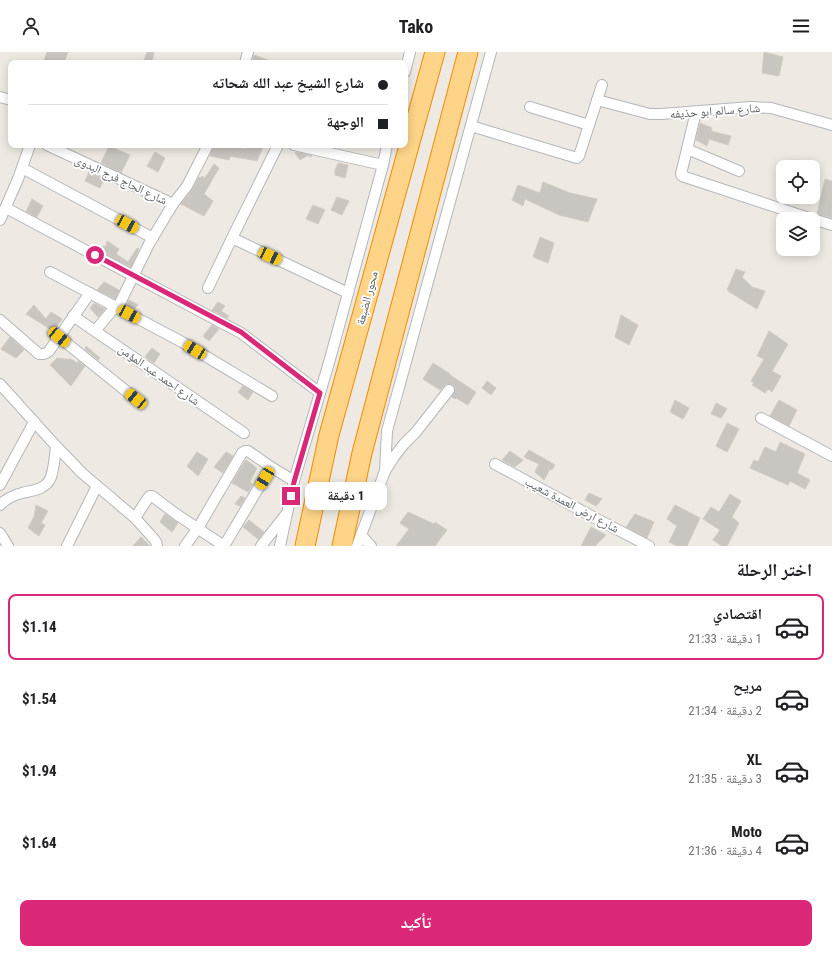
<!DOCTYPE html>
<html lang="ar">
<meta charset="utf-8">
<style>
:root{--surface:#fff;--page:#f6f6f6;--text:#202124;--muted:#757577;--line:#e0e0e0;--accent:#db2777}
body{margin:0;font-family:"Roboto Condensed","Noto Naskh Arabic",sans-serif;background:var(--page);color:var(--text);direction:rtl;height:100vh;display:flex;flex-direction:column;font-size:15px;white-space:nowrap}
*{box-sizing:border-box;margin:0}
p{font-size:13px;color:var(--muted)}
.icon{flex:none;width:22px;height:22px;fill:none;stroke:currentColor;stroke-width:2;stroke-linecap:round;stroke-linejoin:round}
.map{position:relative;height:494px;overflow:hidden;direction:ltr}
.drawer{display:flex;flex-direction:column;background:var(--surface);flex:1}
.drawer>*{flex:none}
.banner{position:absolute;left:8px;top:8px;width:400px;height:88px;border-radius:8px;box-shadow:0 2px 10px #0003;direction:rtl;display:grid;align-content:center;height:88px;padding:0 20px;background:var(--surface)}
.fabs{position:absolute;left:776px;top:108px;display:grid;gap:8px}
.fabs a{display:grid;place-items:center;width:44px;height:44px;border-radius:8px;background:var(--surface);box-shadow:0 2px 10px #0003;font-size:20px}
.end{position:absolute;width:18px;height:18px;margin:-9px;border:5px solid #db2777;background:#fff;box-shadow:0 0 0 2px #fff}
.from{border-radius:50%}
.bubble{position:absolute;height:28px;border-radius:8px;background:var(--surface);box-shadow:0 2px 10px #0003;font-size:13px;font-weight:700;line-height:28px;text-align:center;direction:rtl}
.car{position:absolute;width:12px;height:24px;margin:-12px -6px;border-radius:5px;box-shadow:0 0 3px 1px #0007;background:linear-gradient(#f5c518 24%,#345 0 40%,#f5c518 0 76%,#345 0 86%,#f5c518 0)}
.banner b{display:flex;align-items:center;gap:14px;height:38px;font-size:15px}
.banner b+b{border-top:1px solid var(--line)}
.banner i{width:10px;height:10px;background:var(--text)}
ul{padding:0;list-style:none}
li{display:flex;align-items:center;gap:12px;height:66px;margin:0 8px 6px;padding:0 12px;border:2px solid transparent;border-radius:8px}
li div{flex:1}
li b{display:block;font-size:15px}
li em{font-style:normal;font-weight:700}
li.current{border-color:var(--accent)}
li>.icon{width:36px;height:36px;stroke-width:1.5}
h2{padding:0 20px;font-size:18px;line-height:48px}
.cta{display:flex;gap:8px;margin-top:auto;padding:8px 20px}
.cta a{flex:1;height:46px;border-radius:8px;background:var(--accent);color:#fff;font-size:16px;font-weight:700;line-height:46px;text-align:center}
header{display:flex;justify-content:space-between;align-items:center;height:52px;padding:0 20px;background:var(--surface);font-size:18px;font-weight:700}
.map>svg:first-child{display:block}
</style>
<header><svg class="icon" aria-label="menu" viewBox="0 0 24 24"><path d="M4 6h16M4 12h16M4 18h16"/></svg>Tako<svg class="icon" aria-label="person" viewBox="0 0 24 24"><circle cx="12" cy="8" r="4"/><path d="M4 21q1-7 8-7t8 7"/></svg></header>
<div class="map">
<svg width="832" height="494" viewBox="0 0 832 494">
<rect width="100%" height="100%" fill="#eeeae3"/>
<g fill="#c9c5c0" stroke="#d3cbc1">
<polygon points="47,0 68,0 64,11 50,11 44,9"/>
<polygon points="147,0 154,0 152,11 143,11"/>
<polygon points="764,0 783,5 779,24 762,21"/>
<polygon points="254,3 273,10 273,11 252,11"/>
<polygon points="700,71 712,76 711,79 731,84 728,93 709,87 707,94 696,88"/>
<polygon points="214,93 229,93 246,97 247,93 252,93 263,95 257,109 230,104 229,108 210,104"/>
<polygon points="109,94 130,103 121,121 101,111"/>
<polygon points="155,100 165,106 158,120 147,114"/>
<polygon points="297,100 312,104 310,105 308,103 300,108 295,101"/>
<polygon points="338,111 348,113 345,126 335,123 335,118"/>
<polygon points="214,112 219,116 204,142 213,149 204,164 181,152 192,138 199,125 201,126 202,124 205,126"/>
<polygon points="89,120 104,127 100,136 85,129"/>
<polygon points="825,127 832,129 832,166 817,162"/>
<polygon points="543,130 570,141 597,147 588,170 559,163 525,147 523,154 512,148 518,133 540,141"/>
<polygon points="337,145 349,149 342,163 331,158"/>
<polygon points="32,147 43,154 37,165 26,160"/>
<polygon points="313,153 325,158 318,172 306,167"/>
<polygon points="540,185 554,191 548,211 533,205"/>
<polygon points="107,189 119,197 116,202 128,210 137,196 139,197 131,215 100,199 103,194 106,194"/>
<polygon points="736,217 745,220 742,225 752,235 765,239 757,257 728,239 729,238 727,238"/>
<polygon points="104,230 119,238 115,247 97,238"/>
<polygon points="129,248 138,253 134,257 126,253"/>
<polygon points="218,250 225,254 221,259 229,264 227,266 212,258"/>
<polygon points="94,251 105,257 98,265 90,256"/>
<polygon points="34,253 46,267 51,260 62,267 55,277 56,278 55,280 26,262"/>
<polygon points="621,263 638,273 629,293 615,285"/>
<polygon points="212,273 219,277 209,289 203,284"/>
<polygon points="769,279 788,292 772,319 781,324 772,340 768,337 765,341 752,333 754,331 751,329 764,307 757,304"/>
<polygon points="10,285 24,298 16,306 1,297"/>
<polygon points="86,294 100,306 98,308 85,297"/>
<polygon points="152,296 160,302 154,311 145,305"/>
<polygon points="57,306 64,307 71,307 77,311 78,309 85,314 71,334 50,313"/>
<polygon points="433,311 450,322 450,323 476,340 468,353 456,346 455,347 452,345 455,339 455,335 453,333 450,332 446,332 440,338 423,327"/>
<polygon points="487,329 496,336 491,343 482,336"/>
<polygon points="243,334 253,340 248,348 238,340"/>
<polygon points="675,348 689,356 683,367 670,360"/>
<polygon points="779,348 797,358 789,374 770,364"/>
<polygon points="716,351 727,357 721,366 711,362"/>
<polygon points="727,371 739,377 727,400 716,394"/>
<polygon points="780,390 805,402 797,421 810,428 805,437 790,429 788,433 750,416 754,408 758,410 765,395 776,400"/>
<polygon points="529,398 555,413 552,418 550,417 544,428 535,420 539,412 524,405"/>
<polygon points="510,399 523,408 515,415 502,408"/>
<polygon points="197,400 208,407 198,424 187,414"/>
<polygon points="226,400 233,404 223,421 214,415"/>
<polygon points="246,408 257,416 250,430 253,432 248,440 232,431"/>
<polygon points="589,441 602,447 596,454 585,448"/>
<polygon points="730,442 741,449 732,465 739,471 727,494 722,494 713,488 720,478 703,467 711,455 719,460"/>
<polygon points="241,444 245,446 240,454 235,452"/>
<polygon points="36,453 48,459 41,471 45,473 39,484 28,476 34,465"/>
<polygon points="675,453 700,466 687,494 677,494 669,490 677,474 667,467"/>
<polygon points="408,460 434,472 435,470 447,478 435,494 396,494 409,477 400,471"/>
<polygon points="165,462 178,471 172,480 160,470"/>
<polygon points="635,462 654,470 647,486 626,475"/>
<polygon points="249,468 264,480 258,487 243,475"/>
<polygon points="591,475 606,483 595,494 581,494"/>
<polygon points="141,485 150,494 133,494"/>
</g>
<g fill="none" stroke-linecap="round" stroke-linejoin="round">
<defs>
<g id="minor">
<polyline points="245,11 248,0"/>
<polyline points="405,20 410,0"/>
<polyline points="0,45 11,48"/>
<polyline points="597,48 650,62 661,62 751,55 771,56 832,73"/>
<polyline points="530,55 589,73"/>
<polyline points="696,60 681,122 682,124 812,167"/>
<polyline points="471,74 577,106 579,104 602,33"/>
<polyline points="47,93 173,152"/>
<polyline points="294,93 383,113"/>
<polyline points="687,97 739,119"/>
<polyline points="22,116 153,186"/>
<polyline points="6,156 241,281 320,341"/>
<polyline points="813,167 832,173"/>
<polyline points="0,168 18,127 30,93"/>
<polyline points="232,186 348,241"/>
<polyline points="50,220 182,290 272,344"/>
<polyline points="208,236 232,186 278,93"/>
<polyline points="73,264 244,381"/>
<path d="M0,268L39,302C44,302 46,302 49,299L90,241"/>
<polyline points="95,279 110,261 120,251 149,192 173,152 187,134 208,93"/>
<polyline points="59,285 136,347"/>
<polyline points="0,332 56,394 82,421 135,466 154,487 156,490 157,494"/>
<polyline points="761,366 832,404"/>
<polyline points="495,412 597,467 649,494"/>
<polyline points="385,419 387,379 491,0"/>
<polyline points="0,433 34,370"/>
<path d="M0,453C6,447 14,443 22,441C33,438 46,438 51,425C54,416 55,404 56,394"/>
<polyline points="135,466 148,446 150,444 152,444 176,462 224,494 271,415 294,429"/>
<polyline points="0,481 8,494"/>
<polyline points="361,483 371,494"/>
<polyline points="67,494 97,434"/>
<polyline points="185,494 198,476 242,401 245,399 248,399 271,415"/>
<polyline points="261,494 287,461"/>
<polyline points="280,494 294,429 330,307 383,113 387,93"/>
<polyline points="357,494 385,419 394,405 404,392 416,380 449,338"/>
</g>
<g id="motorway">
<polyline points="305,494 329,383 435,0"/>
<polyline points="342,494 362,401 468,0"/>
</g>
</defs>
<use href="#minor" stroke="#b3b6ba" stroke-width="12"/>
<use href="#motorway" stroke="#f18c00" stroke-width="21"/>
<use href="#minor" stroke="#fff" stroke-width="10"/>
<use href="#motorway" stroke="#fed489" stroke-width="19"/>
</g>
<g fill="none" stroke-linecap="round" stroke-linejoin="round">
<polyline stroke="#db2777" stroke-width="5" points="95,203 241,280 320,341 294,430 291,444"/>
</g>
<g text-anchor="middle" stroke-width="3.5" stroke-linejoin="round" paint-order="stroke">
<g font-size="12" fill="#5b6064" stroke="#fff">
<text transform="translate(715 59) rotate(-4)" y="4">شارع سالم ابو حذيفه</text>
<text transform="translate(121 128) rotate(25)" y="4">شارع الحاج فرج البدوى</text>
<text transform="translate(367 246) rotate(-75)" y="4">محور الضبعة</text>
<text transform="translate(159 323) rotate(35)" y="4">شارع احمد عبد المؤمن</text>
<text transform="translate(572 453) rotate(28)" y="4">شارع ارض العمدة شعيب</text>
</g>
</g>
</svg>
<div class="fabs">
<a><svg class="icon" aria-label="locate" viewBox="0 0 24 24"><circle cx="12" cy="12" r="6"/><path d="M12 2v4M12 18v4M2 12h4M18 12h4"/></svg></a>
<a><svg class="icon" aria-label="layers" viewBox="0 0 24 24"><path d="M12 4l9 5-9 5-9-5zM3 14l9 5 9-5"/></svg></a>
</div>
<i class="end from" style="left:95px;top:203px"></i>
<i class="end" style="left:291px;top:444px"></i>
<div class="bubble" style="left:305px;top:430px;width:82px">1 دقيقة</div>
<i class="car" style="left:127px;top:172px;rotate:119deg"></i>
<i class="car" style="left:270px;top:204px;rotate:115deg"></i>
<i class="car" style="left:129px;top:262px;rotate:118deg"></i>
<i class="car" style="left:59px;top:285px;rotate:129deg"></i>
<i class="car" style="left:195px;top:298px;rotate:301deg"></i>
<i class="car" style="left:136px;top:347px;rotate:309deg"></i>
<i class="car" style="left:265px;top:426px;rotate:211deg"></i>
<div class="banner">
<b><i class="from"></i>شارع الشيخ عبد الله شحاته</b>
<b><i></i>الوجهة</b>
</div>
</div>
<section class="drawer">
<h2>اختر الرحلة</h2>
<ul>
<li class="current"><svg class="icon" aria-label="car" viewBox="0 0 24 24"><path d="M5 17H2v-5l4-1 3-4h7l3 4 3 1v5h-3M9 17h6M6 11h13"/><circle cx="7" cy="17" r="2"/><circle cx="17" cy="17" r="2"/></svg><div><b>اقتصادي</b><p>1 دقيقة · 21:33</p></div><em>$1.14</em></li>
<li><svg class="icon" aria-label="car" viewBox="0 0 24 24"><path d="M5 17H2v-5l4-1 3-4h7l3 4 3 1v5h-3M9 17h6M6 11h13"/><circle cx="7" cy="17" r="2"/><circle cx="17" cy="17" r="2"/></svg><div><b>مريح</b><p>2 دقيقة · 21:34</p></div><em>$1.54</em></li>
<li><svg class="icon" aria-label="car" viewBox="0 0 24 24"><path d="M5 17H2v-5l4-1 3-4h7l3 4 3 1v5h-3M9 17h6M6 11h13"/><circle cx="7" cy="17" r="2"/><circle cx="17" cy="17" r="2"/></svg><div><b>XL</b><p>3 دقيقة · 21:35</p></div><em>$1.94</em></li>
<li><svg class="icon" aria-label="car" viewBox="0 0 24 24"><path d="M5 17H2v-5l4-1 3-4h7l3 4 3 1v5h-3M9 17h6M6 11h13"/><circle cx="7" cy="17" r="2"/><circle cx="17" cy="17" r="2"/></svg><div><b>Moto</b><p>4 دقيقة · 21:36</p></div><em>$1.64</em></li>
</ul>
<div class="cta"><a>تأكيد</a></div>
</section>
